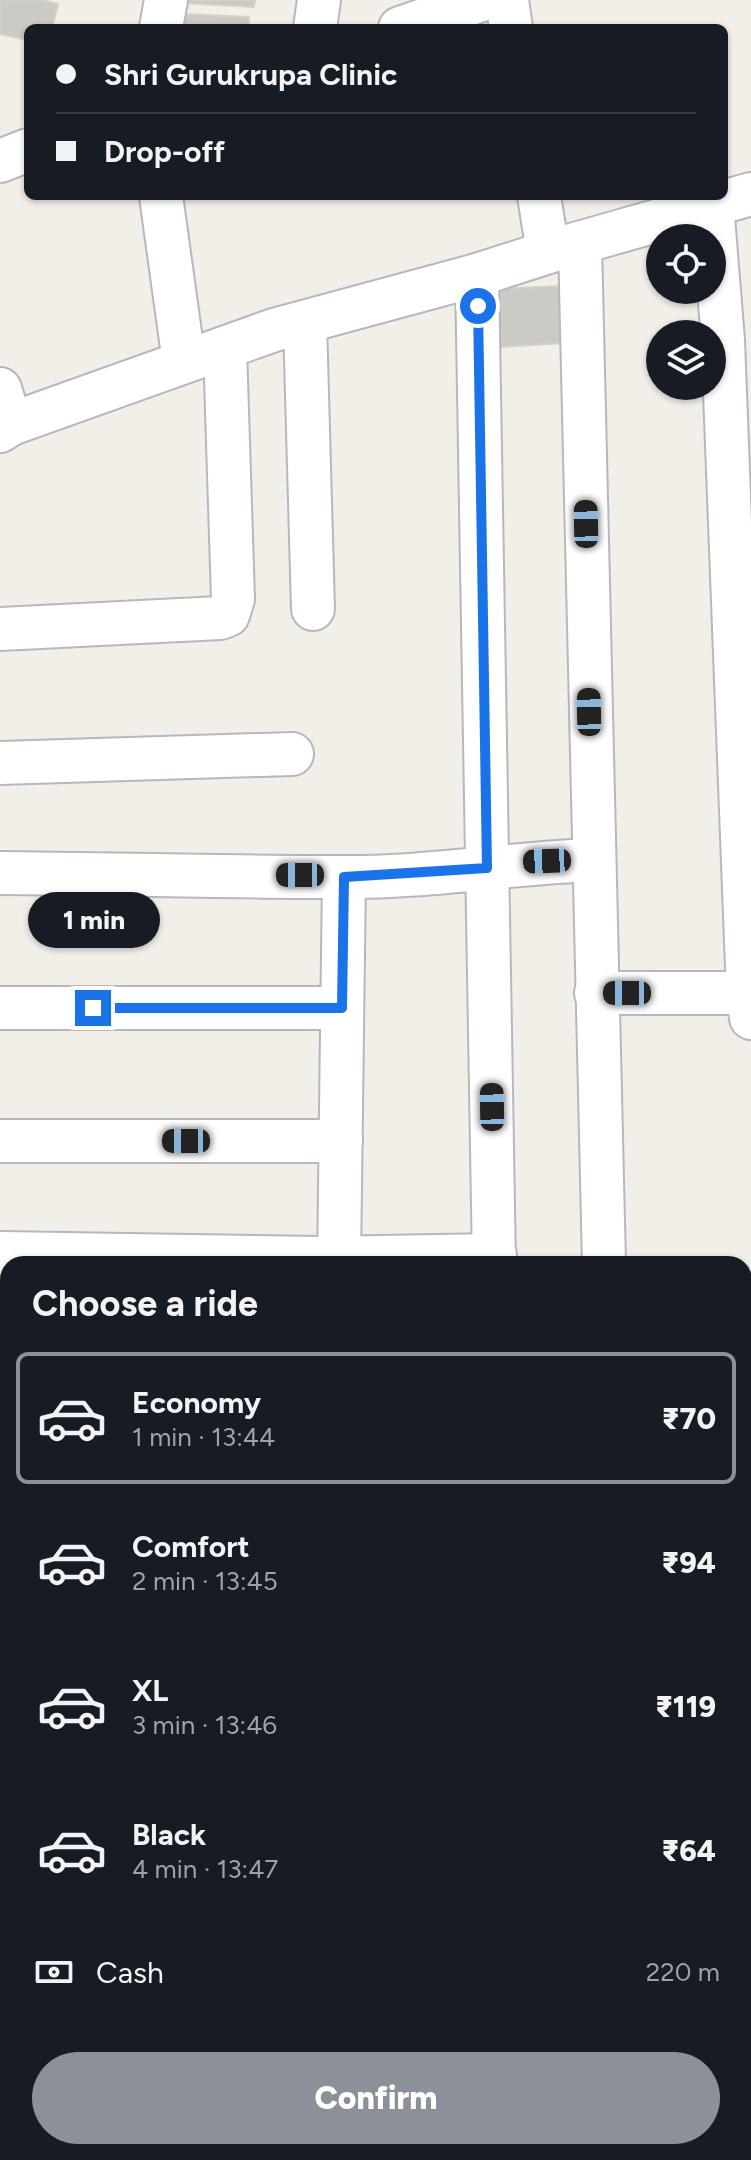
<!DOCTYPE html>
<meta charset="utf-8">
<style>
:root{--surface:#171b24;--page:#242831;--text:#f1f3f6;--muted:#9ea1a6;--line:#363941;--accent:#8c9099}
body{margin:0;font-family:Figtree,sans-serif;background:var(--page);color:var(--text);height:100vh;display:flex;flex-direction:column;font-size:30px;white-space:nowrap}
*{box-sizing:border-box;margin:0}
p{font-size:26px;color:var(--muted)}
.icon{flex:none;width:44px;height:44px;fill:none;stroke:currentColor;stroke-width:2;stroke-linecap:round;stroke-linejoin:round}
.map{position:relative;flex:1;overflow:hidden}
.side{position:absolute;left:0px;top:1256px;width:752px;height:904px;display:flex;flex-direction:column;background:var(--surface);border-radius:24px 24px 0 0;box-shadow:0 2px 6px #0004}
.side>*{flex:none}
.hud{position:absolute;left:24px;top:24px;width:704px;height:176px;border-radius:12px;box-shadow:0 2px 6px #0004;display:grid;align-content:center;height:176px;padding:0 32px;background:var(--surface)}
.controls{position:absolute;left:646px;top:224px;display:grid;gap:16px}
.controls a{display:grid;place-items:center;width:80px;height:80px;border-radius:50%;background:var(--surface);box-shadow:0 2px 6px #0004;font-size:40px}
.end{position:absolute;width:36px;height:36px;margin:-18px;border:10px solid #1a73e8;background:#fff;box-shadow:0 0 0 4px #fff}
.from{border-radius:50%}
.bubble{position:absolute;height:56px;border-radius:28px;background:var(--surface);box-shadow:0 2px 6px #0004;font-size:26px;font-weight:800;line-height:56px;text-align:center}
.car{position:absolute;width:24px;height:48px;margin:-24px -12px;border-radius:10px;box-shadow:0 0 6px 2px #0007;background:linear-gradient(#222 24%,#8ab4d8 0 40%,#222 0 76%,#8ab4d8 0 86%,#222 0)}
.hud b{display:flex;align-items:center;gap:28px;height:76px;font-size:30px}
.hud b+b{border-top:2px solid var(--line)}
.hud i{width:20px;height:20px;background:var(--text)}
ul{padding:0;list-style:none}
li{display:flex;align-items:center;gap:24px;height:132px;margin:0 16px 12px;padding:0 16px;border:4px solid transparent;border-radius:12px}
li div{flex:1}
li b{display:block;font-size:30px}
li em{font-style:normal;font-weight:800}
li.active{border-color:var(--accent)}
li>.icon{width:72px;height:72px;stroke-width:1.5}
h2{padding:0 32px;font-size:36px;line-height:96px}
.pay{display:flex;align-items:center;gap:20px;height:88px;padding:0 32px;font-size:30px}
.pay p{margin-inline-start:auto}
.cta{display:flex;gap:16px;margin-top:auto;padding:16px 32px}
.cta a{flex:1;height:92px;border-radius:48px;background:var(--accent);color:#fff;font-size:32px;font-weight:800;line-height:92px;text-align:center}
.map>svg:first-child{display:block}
</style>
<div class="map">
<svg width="751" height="2160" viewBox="0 0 751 2160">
<rect width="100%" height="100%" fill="#f1efe8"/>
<g fill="#cccac5" stroke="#d6d1c6" stroke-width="2">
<polygon points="0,0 42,0 58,4 52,28 28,28 28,40 0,34"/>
<polygon points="186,0 255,0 254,7 185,3"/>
<polygon points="184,14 249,17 249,28 182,28"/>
<polygon points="561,286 564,343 499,347 496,289"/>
</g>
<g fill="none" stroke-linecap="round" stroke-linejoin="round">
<defs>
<g id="minor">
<polyline points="507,0 511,28"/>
<polyline points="161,28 166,0"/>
<polyline points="315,28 319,0"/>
<polyline points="400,28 482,0"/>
<polyline points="0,161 28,150"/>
<polyline points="161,196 184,362"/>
<polyline points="539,196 548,252"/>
<polyline points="712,205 723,340 748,993"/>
<polyline points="580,243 604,1264"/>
<polyline points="477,275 494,1264"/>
<polyline points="305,322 313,609"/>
<polyline points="0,389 11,424"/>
<polyline points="0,431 11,424 274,330 477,275 561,248 751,194"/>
<polyline points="0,629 220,618 228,615 233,599 225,348"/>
<polyline points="0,763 292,754"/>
<path d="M0,873C114,874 229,877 343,877C426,878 510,863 593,860"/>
<polyline points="596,993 748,993 751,1018"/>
<polyline points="0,1008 342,1008"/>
<polyline points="0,1141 341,1141"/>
<polyline points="0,1253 322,1258 495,1255"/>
<polyline points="339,1264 344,877"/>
<polyline points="0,1508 8,1507"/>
<polyline points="0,1708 8,1709"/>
<polyline points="744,1710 751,1710"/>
<polyline points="744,1956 751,1956"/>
<polyline points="0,1962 8,1962"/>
<polyline points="744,2106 751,2105"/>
<polyline points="487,2152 487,2160"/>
<polyline points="591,2152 592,2160"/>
<polyline points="166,2160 255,2152"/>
</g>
</defs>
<use href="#minor" stroke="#b5b8bc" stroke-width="46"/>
<use href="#minor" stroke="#fff" stroke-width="42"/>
</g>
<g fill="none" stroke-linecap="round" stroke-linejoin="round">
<polyline stroke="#1a73e8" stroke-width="10" points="93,1008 342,1008 344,877 487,868 478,306"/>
</g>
</svg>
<div class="controls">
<a><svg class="icon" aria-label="locate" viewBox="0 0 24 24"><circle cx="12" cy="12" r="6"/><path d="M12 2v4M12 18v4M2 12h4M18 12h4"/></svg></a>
<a><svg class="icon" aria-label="layers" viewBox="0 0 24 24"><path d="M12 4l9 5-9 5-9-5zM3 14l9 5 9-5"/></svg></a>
</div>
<i class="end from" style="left:478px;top:306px"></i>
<i class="end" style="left:93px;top:1008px"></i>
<div class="bubble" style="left:28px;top:892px;width:132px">1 min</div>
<i class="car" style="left:586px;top:524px;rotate:359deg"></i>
<i class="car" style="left:589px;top:712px;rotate:359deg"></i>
<i class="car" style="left:547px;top:861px;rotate:268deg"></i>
<i class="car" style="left:300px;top:875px;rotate:270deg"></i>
<i class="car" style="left:627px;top:993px;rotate:270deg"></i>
<i class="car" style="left:492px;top:1107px;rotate:359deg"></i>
<i class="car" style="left:186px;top:1141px;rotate:270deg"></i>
<div class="hud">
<b><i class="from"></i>Shri Gurukrupa Clinic</b>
<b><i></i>Drop-off</b>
</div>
<section class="side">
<h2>Choose a ride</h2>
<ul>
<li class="active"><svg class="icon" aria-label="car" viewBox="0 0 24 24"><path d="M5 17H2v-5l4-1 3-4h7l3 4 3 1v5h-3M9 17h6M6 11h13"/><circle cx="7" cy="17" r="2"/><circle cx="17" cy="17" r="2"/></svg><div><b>Economy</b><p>1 min · 13:44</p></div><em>₹70</em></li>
<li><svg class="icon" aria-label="car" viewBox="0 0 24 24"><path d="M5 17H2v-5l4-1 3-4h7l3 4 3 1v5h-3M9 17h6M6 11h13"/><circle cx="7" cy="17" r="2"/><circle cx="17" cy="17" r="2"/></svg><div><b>Comfort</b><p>2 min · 13:45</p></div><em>₹94</em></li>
<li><svg class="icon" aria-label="car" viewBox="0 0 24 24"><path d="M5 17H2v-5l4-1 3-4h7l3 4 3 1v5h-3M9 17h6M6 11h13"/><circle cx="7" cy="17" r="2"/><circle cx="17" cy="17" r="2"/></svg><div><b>XL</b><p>3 min · 13:46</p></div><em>₹119</em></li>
<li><svg class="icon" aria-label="car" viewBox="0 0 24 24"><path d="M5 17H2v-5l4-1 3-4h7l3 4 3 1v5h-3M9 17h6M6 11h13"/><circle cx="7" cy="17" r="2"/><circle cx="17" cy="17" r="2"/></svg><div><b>Black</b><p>4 min · 13:47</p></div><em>₹64</em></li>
</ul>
<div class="pay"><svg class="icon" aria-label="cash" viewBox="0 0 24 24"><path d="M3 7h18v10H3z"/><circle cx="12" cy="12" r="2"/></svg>Cash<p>220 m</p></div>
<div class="cta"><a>Confirm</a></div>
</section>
</div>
